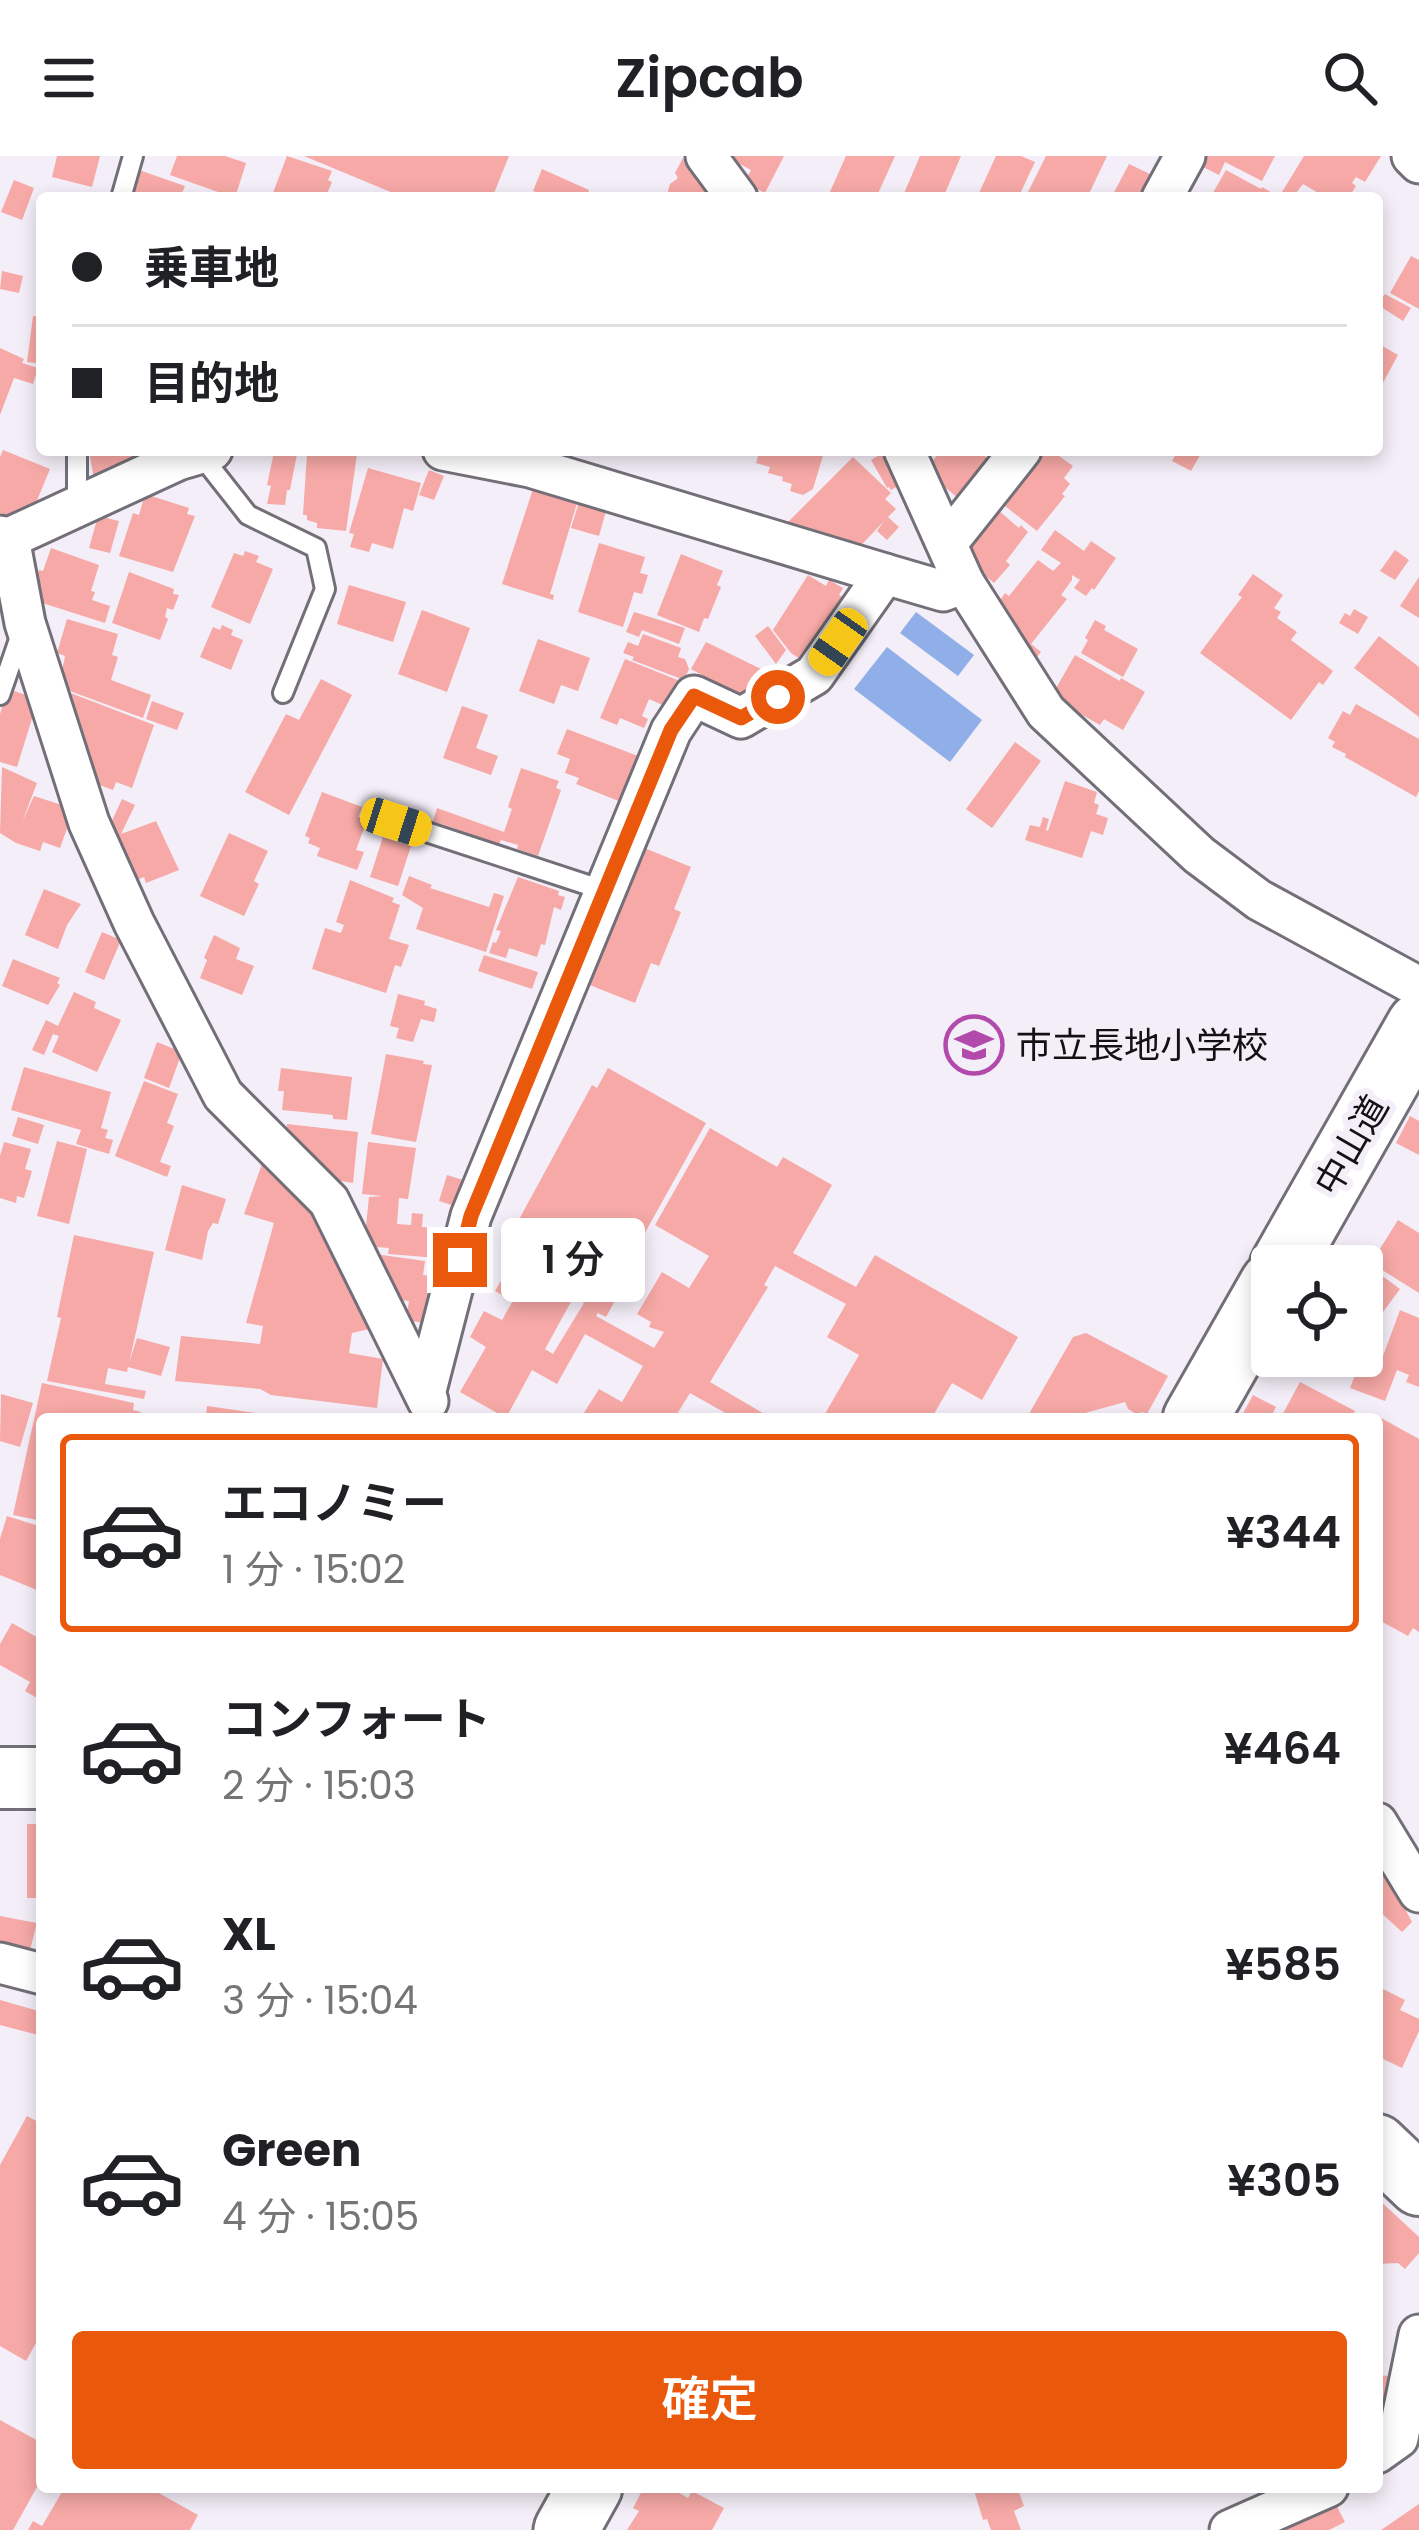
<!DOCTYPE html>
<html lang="ja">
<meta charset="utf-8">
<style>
:root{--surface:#fff;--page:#f2f2f2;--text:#202124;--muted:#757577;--line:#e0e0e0;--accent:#ea580c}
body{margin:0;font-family:Poppins,"Noto Sans JP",sans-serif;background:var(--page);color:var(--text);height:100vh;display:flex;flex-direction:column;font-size:45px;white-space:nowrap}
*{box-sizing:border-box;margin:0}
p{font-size:39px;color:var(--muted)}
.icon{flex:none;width:66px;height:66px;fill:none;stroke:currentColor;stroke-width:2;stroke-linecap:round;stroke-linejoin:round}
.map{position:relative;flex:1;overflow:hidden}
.sheet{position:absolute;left:36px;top:1257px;width:1347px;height:1080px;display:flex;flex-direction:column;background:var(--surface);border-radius:12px;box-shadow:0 6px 18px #0003}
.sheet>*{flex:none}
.hud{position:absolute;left:36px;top:36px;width:1347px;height:264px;border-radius:12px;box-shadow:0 6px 18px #0003;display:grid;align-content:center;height:264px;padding:0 36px;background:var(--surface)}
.fabs{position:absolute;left:1251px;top:1089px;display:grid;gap:24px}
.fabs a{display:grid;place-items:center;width:132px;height:132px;border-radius:12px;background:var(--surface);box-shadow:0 6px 18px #0003;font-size:60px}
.end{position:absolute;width:54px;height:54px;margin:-27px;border:15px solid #ea580c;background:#fff;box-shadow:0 0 0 6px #fff}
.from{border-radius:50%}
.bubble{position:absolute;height:84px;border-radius:12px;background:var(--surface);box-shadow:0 6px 18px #0003;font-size:39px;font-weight:600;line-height:84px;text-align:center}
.car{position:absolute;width:36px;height:72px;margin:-36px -18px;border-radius:15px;box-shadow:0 0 9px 3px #0007;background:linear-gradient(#f5c518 24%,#345 0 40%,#f5c518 0 76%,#345 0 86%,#f5c518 0)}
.hud b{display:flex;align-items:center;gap:42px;height:114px;font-size:45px}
.hud b+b{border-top:3px solid var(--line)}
.hud i{width:30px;height:30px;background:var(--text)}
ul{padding:21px 0 0;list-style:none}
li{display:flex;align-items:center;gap:36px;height:198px;margin:0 24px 18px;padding:0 12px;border:6px solid transparent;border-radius:12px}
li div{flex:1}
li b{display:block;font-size:45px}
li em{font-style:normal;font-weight:600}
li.current{border-color:var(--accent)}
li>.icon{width:108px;height:108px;stroke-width:1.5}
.action{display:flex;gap:24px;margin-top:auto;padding:24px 36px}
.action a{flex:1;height:138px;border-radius:12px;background:var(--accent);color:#fff;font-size:48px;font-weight:600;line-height:138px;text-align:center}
header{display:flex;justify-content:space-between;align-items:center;height:156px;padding:0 36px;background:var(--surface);font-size:54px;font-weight:600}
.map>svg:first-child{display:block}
</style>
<header><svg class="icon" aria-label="menu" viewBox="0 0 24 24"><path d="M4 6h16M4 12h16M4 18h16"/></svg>Zipcab<svg class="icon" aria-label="search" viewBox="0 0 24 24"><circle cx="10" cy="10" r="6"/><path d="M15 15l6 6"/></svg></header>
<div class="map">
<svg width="1419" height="2374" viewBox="0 0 1419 2374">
<rect width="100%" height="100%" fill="#f4eef8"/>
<g fill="#90afe9">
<polygon points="916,456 974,499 958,520 900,477"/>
<polygon points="887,491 982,564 950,606 854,533"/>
</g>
<g fill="#f6a9a6">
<polygon points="57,0 100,0 92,31 52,21"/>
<polygon points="177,0 225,0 246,7 235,42 170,19"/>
<polygon points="287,0 332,15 328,24 332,26 327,38 324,36 322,42 296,39 295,42 271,42"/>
<polygon points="304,0 509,0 492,42 405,42"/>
<polygon points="725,0 784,0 765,37 744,27 751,14"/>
<polygon points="846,0 895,0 876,42 837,42 829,38"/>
<polygon points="920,0 961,0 943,42 902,42"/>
<polygon points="996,0 1021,0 1035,6 1018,42 990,42 979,37"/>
<polygon points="1046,0 1107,0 1087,42 1025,42"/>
<polygon points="1204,0 1275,0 1262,25 1225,6 1219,19 1199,9"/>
<polygon points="1304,0 1381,0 1365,26 1356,21 1352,27 1356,30 1348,42 1327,42 1303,28 1292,42 1282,36"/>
<polygon points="683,2 690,14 710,42 666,42 670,28 678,22 675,17"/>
<polygon points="1129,8 1156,21 1146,42 1111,42"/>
<polygon points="542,13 589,34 588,37 599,42 543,42 544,39 533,35"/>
<polygon points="139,14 185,30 180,42 158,42 145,38 144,41 132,37"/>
<polygon points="1226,14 1261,33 1262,31 1281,42 1210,42"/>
<polygon points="14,24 34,32 22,64 1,56"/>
<polygon points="1411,100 1419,104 1419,153 1390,137"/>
<polygon points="2,115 23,120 19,137 0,133"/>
<polygon points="1385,138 1411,152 1403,165 1378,149"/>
<polygon points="33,160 42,161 42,208 27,206"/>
<polygon points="1377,187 1398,199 1377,238"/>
<polygon points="0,192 24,203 22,207 38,212 33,228 14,222 0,259"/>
<polygon points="3,294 50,313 29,364 22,365 0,357 0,301"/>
<polygon points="89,294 139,294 142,308 94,324"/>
<polygon points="321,294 357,298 346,375 317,372 317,367 307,364 307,359 303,359 307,298 320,300"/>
<polygon points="760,294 824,296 813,333 803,339 790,335 792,328 782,325 783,321 768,317 770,311 756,307"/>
<polygon points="941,294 977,294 987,302 957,341 932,321 928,311"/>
<polygon points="1042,294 1051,294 1073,310 1064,322 1070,328 1062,338 1065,340 1037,375 1005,350 1025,324 1020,320"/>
<polygon points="1178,294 1203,294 1191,315 1172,305"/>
<polygon points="281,295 297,298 290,334 287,334 285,349 267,348 271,330 267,329 274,296 281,298"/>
<polygon points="881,298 900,329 891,334 889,331 887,332 871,304"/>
<polygon points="853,301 891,337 885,343 896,353 888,361 899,371 887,384 877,375 884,365 852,399 782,372"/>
<polygon points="368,312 421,327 413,355 404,352 393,393 372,387 369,396 350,391 354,378 349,377"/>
<polygon points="429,314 444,320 434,344 419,339"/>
<polygon points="533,333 577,347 550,438 554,439 553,444 502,428"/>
<polygon points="145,338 189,352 187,358 195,360 173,416 119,400 133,357 139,359"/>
<polygon points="579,346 606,355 599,380 571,372"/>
<polygon points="997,353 1019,372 1021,369 1028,376 1006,405 1010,409 994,427 975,411 980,407 968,398 964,389"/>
<polygon points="98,360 119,365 110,397 89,392"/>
<polygon points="1055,374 1084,395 1091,385 1116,402 1094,434 1092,432 1086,440 1074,432 1080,424 1072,419 1072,424 1061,439 1067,443 1031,488 1041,496 1029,511 1018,495 1027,484 1007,472 1011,463 995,451 1005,437 1009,440 1038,404 1053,415 1061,407 1041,394"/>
<polygon points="599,387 645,401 640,417 648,419 642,438 634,436 623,471 578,456"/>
<polygon points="51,392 99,409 91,435 95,436 92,444 110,450 105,467 36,445 40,428 35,427 39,414 43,415"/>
<polygon points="1395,394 1409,404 1395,424 1380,415"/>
<polygon points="245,395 259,400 256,406 273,413 250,468 211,451 234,397 243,400"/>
<polygon points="681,398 723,415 717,429 721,431 708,463 704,462 699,476 657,459"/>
<polygon points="129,416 174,433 173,438 179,439 173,454 167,452 165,461 168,463 160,484 112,467"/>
<polygon points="1253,418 1283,439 1274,452 1281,456 1277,462 1297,476 1291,484 1333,515 1323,529 1319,526 1291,564 1200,497 1242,441 1238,439"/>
<polygon points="808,419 826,430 829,424 843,432 839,439 850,446 809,509 791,497 773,474"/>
<polygon points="1419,421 1419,462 1400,450"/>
<polygon points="349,429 406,446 393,486 337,468"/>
<polygon points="1354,453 1368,461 1358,478 1339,467 1345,457 1350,460"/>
<polygon points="422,454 470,472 447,536 398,518"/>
<polygon points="634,456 685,472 679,488 642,474 639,481 626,476"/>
<polygon points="67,463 118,478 112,499 118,501 111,524 151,539 143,562 59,531 65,500 57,497"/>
<polygon points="1095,464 1106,470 1104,474 1138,493 1123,521 1081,497 1088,484 1085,482"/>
<polygon points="222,469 233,474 231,479 243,484 231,514 200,501 213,471 220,474"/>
<polygon points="768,470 786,494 776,508 755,480"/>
<polygon points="643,478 681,492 678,501 685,503 689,513 684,524 632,504 634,501 623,497 628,486 638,490"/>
<polygon points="1379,480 1419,511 1419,561 1354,512"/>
<polygon points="538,483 590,502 578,535 561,529 554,548 519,535"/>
<polygon points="706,486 765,515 746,548 700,523 702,519 691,513"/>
<polygon points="1075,499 1120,525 1121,522 1145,536 1123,574 1104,563 1100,569 1051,541"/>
<polygon points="625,503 680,525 675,539 671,537 665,550 649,543 642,560 648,563 644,572 620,562 617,569 600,562"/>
<polygon points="321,523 352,539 289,659 245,636 286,558 299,564"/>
<polygon points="8,533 38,543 17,611 0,606 0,558"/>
<polygon points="60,533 154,569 132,632 116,626 113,634 94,627"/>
<polygon points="152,545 184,557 177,574 146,563"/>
<polygon points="1356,548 1419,583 1419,635 1416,641 1345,601 1346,598 1332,591 1335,586 1328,582 1343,555 1350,559"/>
<polygon points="462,550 488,559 476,592 498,600 491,619 443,602"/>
<polygon points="567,573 638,600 621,646 576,628 579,622 565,617 570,603 557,598"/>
<polygon points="1015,586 1041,605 992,672 966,653"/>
<polygon points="2,611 37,627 22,666 34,640 74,653 60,692 43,686 40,695 16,687 0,677"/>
<polygon points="521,612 559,625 556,632 561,634 538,700 517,693 518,689 501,684 499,688 433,665 437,652 504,676 512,653 508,651"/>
<polygon points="1065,625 1097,636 1094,647 1099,649 1096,658 1108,662 1103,679 1091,675 1082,702 1025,684 1030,669 1040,671 1043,661 1049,663 1046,674 1048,675"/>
<polygon points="322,636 362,651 358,661 367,664 356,694 364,696 357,714 317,700 320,692 308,687 310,682 305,680"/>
<polygon points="122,643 135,649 121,678 156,665 179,714 146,727 144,721 132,726 105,680"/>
<polygon points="229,677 268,695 254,725 259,728 244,760 200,740"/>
<polygon points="383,681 411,690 398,730 370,721"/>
<polygon points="642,691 691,711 674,753 681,756 659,810 651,807 635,847 587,828"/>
<polygon points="409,720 432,729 430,732 489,751 494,737 504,740 486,796 416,773 423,752 402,739"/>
<polygon points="518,721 559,735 558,739 565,741 561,754 554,751 545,789 541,788 537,801 509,792 506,802 489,797 493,786 496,787 501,775 496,774"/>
<polygon points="350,724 394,742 392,746 400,749 389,783 409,789 401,811 395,809 386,837 312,813 325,772 341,777 344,769 336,766"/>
<polygon points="44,733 81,748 67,769 58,793 25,779"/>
<polygon points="102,776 121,784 104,824 85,816"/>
<polygon points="214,779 240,792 236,803 254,810 242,839 200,822 207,804 204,802"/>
<polygon points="484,799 538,816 532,833 478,815"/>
<polygon points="13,803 60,822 57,827 60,829 48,849 2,830"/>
<polygon points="74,836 96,846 94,852 121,864 97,916 52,896 59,880 53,878 44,899 32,894 46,864 58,870"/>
<polygon points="398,838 425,845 424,849 437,853 434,866 421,863 413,886 396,882 399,872 390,870"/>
<polygon points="157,886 182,896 169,932 144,922"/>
<polygon points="386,898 424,905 423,908 432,909 416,986 371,978"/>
<polygon points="24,911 111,936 101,972 108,974 105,982 113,984 109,998 76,988 81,974 11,954"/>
<polygon points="281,912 352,921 347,964 333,963 333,959 282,954 284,935 278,935"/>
<polygon points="608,912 706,967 622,1118 628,1121 606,1161 598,1157 596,1160 654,1192 664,1176 649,1171 651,1166 637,1158 662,1116 689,1132 709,1100 655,1069 710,972 777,1011 783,1001 832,1029 793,1097 856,1131 875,1099 1018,1181 982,1244 952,1227 931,1263 822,1263 859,1199 827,1181 846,1148 775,1110 764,1129 768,1131 710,1226 773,1263 736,1263 690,1237 674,1263 580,1263 599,1233 622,1246 643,1210 585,1178 557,1228 532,1214 506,1262 460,1236 486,1191 470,1181 484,1155 502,1164 528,1118 572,1144 545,1193 553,1198 584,1147 577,1143 587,1126 509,1082 592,929 597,932"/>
<polygon points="144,925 178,938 167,967 174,970 160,1006 171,1010 167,1021 115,1000"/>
<polygon points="1410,960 1419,965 1419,999 1396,987"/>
<polygon points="18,961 44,969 38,988 12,980"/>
<polygon points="287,968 358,976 353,1027 312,1020 285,991"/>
<polygon points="57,985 87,993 69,1068 37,1060"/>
<polygon points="4,986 31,993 25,1013 32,1015 24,1042 17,1040 16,1047 0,1042 0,1000"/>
<polygon points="368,986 416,992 408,1043 399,1042 397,1068 411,1069 412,1057 423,1058 422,1071 441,1072 438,1102 388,1098 389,1092 364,1090 369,1041 383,1040 362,1038"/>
<polygon points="262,1008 322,1058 378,1171 352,1177 349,1197 383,1203 377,1252 271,1239 260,1233 175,1225 181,1180 260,1188 263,1170 246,1167 274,1067 244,1058"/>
<polygon points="447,1019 469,1026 461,1052 439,1045"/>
<polygon points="182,1029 226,1043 218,1068 213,1067 208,1075 202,1104 165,1094"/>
<polygon points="1398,1064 1419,1077 1419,1137 1371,1107"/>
<polygon points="74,1079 154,1096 129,1207 137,1182 170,1191 161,1220 128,1211 127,1216 108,1212 105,1228 146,1235 144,1243 47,1225 61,1162 57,1161"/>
<polygon points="1339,1090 1374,1110 1362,1131 1362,1110 1328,1110"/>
<polygon points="368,1097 425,1105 423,1119 443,1122 436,1169 406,1164 409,1145 390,1143"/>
<polygon points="509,1111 521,1118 507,1142 495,1135"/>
<polygon points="1377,1116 1400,1133 1380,1160 1362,1147 1362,1136"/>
<polygon points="1400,1154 1419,1162 1419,1231 1406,1226 1409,1219 1397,1214 1385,1245 1350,1232 1365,1193 1383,1200"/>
<polygon points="1086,1177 1168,1220 1147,1258 1142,1256 1138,1259 1128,1253 1125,1246 1078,1259 1076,1263 1026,1263 1073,1181"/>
<polygon points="1300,1226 1355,1255 1351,1263 1280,1263"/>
<polygon points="42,1227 134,1247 133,1254 141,1256 139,1263 42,1263 42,1365 13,1359"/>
<polygon points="1,1238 33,1247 20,1291 0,1285"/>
<polygon points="1253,1239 1276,1251 1270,1263 1240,1263"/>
<polygon points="207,1250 278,1260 278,1263 232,1263 206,1259"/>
<polygon points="1372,1257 1419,1283 1419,1476 1413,1472 1408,1480 1377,1463 1377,1263 1369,1263"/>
<polygon points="7,1360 42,1371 42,1436 0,1419 0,1383"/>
<polygon points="12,1467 42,1484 42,1545 25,1535 30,1526 0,1509 0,1488"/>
<rect x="27" y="1668" width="15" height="74"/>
<polygon points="1377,1716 1391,1727 1412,1766 1402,1776 1377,1753"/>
<polygon points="0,1760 37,1767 29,1798 0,1790"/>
<polygon points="1377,1830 1405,1844 1400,1854 1419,1863 1419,1875 1402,1912 1377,1900"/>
<polygon points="0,1844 42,1856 42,1880 0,1869"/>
<polygon points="27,1960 42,1968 42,2176 26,2205 0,2190 0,2009"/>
<polygon points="1377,2042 1419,2081 1419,2097 1405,2113 1398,2107 1377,2108"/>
<polygon points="1377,2219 1390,2220 1387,2266 1377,2266"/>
<polygon points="0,2264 42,2287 42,2322 13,2374 0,2374"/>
<polygon points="65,2331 148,2331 198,2359 190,2374 28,2374 33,2365 42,2370"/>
<polygon points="644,2331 669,2331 688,2342 692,2335 724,2352 712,2374 627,2374 639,2355 633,2352"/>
<polygon points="973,2331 1017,2331 1024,2350 1014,2355 1021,2374 991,2374 987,2363 983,2364"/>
<polygon points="1335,2347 1345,2366 1329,2374 1273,2374"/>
<polygon points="1419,2348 1419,2374 1381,2374"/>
</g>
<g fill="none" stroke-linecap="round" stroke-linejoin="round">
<defs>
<g id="service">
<polyline points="121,42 133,0"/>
<polyline points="200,298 248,359 316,392 325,433 283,537"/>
<polyline points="77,348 77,294"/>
<polyline points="0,539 22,475"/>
<polyline points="396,666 606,735"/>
</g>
<g id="minor">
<polyline points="706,0 737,42"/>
<polyline points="1412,0 1419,7"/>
<polyline points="1162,42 1185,0"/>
<polyline points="443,294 530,311 885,418"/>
<polyline points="904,294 964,427 1046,556 1199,699 1259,744 1419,831"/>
<polyline points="0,380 9,382 178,304 212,294"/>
<polyline points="9,382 25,467 89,667 134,767 223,939 329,1045 428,1245"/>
<polyline points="948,386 1021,294"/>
<polyline points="425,1238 471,1060 671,575 694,540 741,562 814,519 885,418 943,435 964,427"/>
<polyline points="1377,1667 1419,1736"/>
<polyline points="0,1807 42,1818"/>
<polyline points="1377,2297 1398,2282 1419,2179"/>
<polyline points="1230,2374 1328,2331"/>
</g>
<g id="primary">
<polyline points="0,1622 42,1622"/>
<polyline points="1377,1989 1419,2029"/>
</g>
<g id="trunk">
<polyline points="1282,1110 1419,869"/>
<polyline points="1195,1263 1272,1128"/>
<polyline points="566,2374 590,2331"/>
</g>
</defs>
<use href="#service" stroke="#736f78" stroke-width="24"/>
<use href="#minor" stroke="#736f78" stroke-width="45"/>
<use href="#primary" stroke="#736f78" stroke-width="66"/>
<use href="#trunk" stroke="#736f78" stroke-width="69"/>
<use href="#service" stroke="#fff" stroke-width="18"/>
<use href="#minor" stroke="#fff" stroke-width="39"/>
<use href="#primary" stroke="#fff" stroke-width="60"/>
<use href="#trunk" stroke="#fff" stroke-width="63"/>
</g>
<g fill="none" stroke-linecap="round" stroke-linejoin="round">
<polyline stroke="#ea580c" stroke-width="15" points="460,1104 471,1060 671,574 694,540 741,562 778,541"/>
</g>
<defs>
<symbol id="school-ring" viewBox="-11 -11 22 22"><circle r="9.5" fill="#f4eef8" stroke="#b24aac" stroke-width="1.5"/><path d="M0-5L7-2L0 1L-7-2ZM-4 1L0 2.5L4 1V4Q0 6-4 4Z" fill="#b24aac"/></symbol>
</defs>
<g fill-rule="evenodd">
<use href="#school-ring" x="941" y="856" width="66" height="66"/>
</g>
<g text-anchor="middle" stroke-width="12" stroke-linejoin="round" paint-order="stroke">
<g font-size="36" fill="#131114" stroke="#f4eef8" text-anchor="start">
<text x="1016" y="902">市立長地小学校</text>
</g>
<g font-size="36" fill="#131114" stroke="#f4eef8">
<text transform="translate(1351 989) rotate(-60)" y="13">中山道</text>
</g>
</g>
</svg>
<div class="fabs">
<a><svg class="icon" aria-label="locate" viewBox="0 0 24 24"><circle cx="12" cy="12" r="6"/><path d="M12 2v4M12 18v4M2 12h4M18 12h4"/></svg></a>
</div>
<i class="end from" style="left:778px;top:541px"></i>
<i class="end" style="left:460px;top:1104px"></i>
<div class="bubble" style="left:501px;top:1062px;width:144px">1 分</div>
<i class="car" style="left:838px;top:486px;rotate:215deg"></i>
<i class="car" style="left:396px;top:666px;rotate:108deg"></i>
<div class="hud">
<b><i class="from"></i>乗車地</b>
<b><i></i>目的地</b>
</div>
<section class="sheet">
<ul>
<li class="current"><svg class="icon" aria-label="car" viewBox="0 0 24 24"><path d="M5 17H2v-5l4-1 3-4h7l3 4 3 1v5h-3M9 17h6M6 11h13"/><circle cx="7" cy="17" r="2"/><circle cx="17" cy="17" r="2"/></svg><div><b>エコノミー</b><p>1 分 · 15:02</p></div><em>¥344</em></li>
<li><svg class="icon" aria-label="car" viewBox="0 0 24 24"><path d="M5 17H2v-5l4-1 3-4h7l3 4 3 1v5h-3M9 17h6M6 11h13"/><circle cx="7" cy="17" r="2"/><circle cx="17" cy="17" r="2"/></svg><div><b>コンフォート</b><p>2 分 · 15:03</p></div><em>¥464</em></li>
<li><svg class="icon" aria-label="car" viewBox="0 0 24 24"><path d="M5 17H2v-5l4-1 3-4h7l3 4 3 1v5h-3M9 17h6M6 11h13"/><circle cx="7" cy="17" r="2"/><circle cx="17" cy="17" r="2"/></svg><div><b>XL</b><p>3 分 · 15:04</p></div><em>¥585</em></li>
<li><svg class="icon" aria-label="car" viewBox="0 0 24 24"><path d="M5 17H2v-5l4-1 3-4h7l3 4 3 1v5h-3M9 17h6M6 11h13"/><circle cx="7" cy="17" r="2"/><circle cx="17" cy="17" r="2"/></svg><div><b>Green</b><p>4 分 · 15:05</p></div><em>¥305</em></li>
</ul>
<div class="action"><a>確定</a></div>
</section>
</div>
